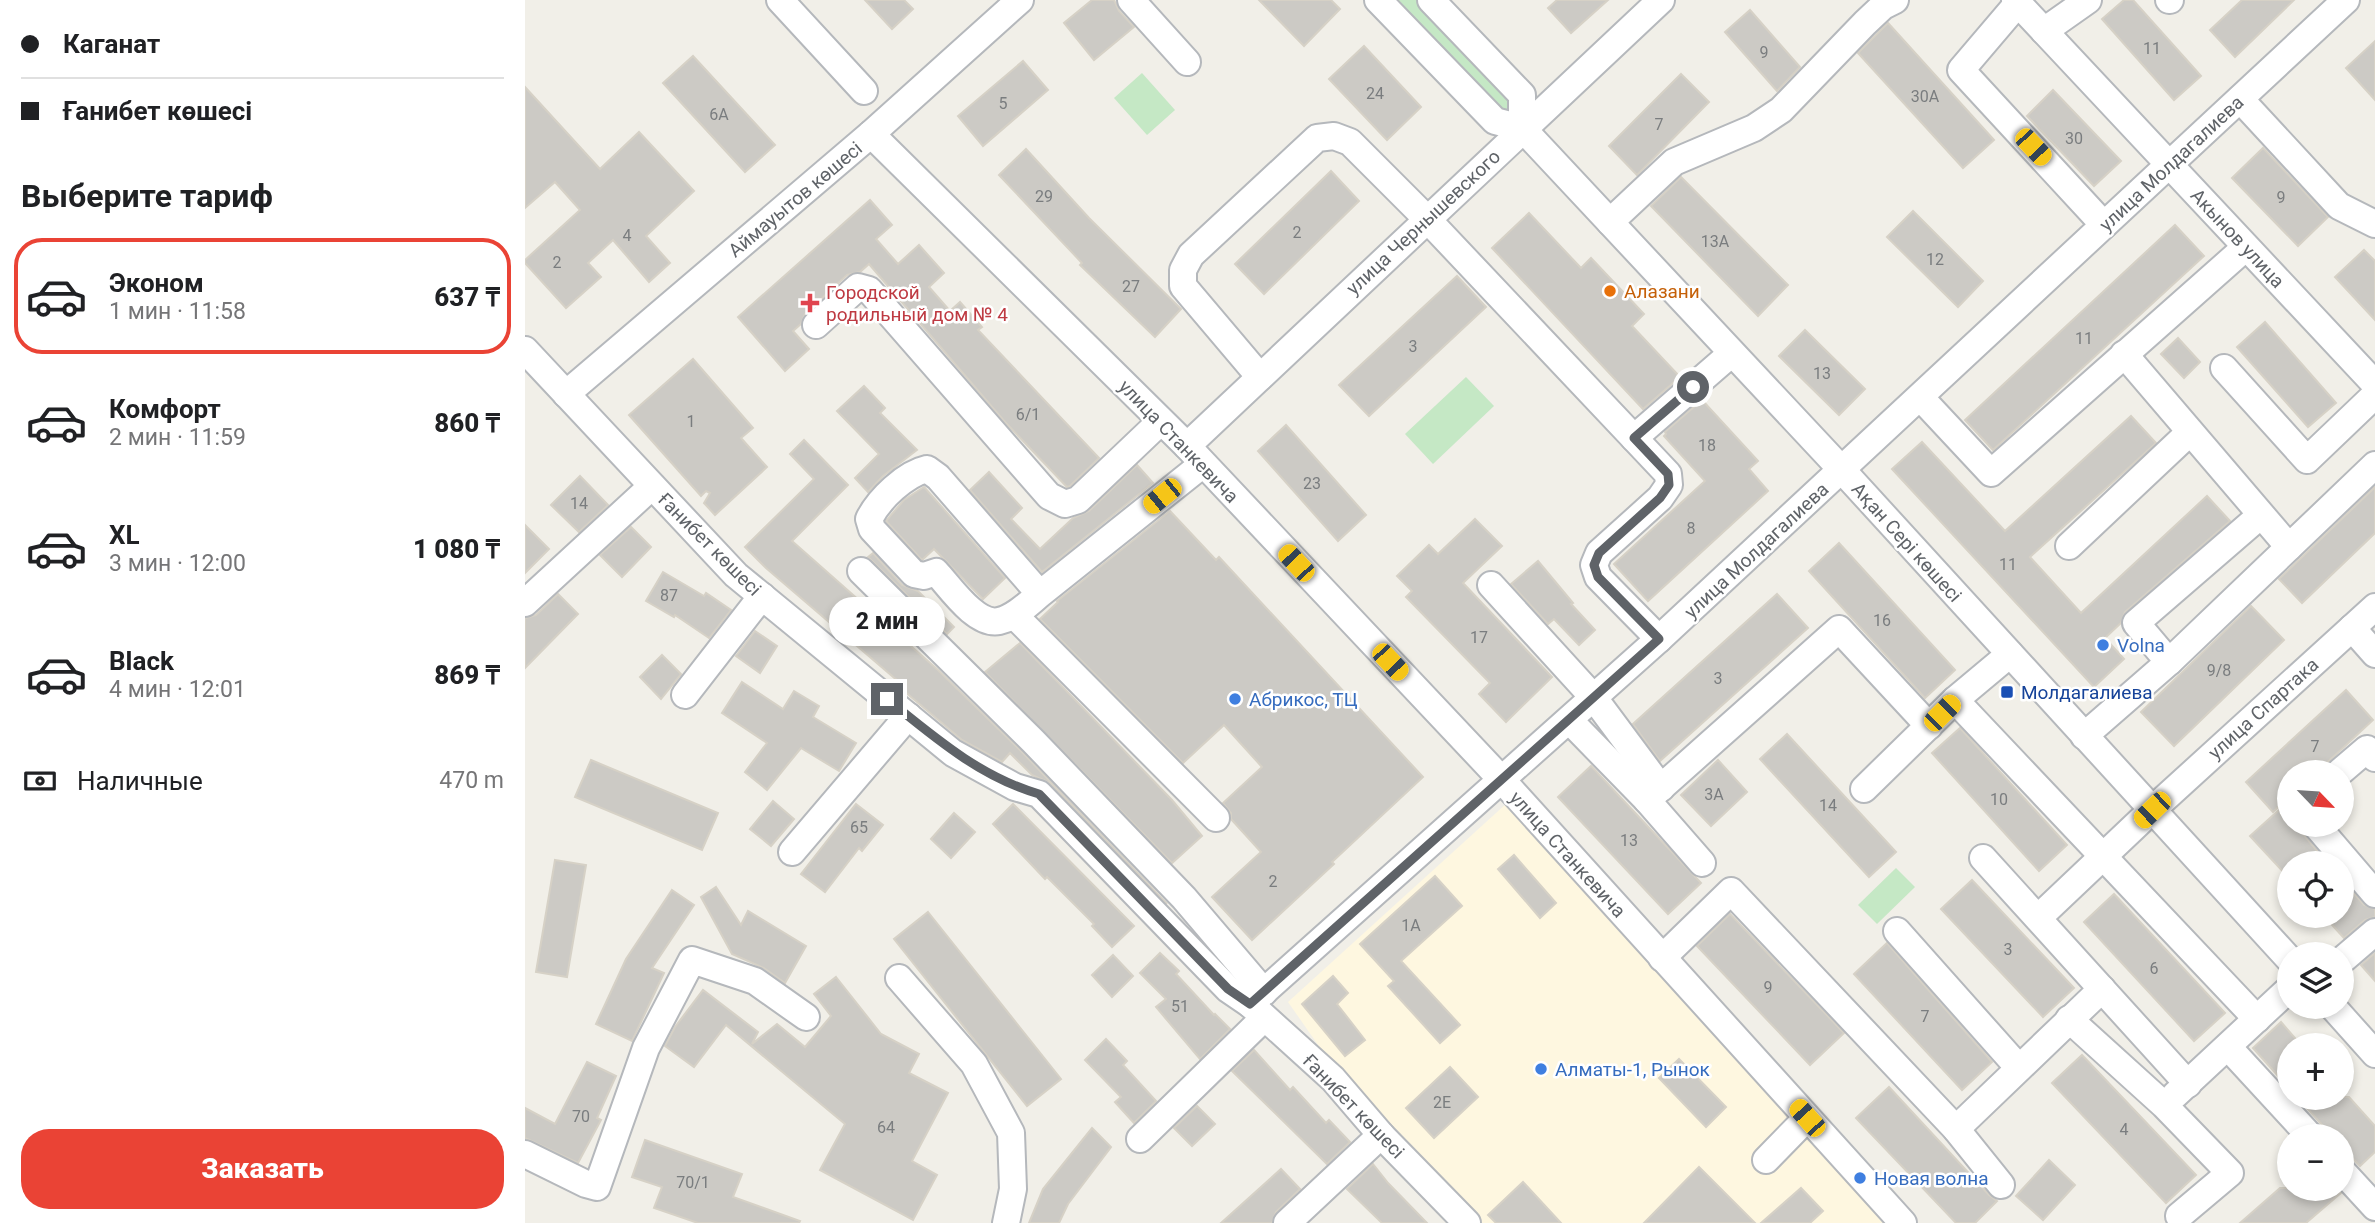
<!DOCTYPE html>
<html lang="ru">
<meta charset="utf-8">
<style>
:root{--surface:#fff;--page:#f6f6f6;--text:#202124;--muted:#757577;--line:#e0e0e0;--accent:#ea4335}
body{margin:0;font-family:Roboto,sans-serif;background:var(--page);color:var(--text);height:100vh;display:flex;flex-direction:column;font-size:26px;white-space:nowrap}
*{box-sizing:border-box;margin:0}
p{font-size:23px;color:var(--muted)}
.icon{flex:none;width:38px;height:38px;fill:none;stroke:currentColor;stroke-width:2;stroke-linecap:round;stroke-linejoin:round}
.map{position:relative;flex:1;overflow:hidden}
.details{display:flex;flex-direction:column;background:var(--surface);width:525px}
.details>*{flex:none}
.guide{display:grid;align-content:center;height:154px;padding:0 21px;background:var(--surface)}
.needle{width:46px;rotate:115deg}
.buttons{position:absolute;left:1752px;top:760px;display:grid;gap:14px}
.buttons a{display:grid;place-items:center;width:77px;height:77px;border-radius:50%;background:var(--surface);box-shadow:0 4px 10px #0003;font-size:35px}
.end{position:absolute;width:32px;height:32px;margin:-16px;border:9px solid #5f6368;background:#fff;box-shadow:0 0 0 4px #fff}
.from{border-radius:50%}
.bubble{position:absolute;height:49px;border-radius:24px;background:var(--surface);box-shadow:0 4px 10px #0003;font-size:23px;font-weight:800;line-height:49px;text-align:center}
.car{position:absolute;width:21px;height:42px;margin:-21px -10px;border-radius:9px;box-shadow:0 0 5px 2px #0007;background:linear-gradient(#f5c518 24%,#345 0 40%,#f5c518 0 76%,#345 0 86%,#f5c518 0)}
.guide b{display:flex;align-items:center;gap:24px;height:66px;font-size:26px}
.guide b+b{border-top:2px solid var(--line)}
.guide i{width:18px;height:18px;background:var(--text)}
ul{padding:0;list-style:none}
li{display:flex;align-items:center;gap:21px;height:116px;margin:0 14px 10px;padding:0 7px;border:4px solid transparent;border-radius:28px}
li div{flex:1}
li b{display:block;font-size:26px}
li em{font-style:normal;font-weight:800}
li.active{border-color:var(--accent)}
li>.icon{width:63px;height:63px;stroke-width:1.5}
h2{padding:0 21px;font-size:32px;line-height:84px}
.pay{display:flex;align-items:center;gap:18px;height:77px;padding:0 21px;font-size:26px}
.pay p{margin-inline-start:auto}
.cta{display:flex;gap:14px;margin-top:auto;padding:14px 21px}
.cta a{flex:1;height:80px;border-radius:28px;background:var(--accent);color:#fff;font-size:28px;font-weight:800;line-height:80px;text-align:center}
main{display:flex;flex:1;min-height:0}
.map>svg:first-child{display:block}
</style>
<main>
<section class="details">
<div class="guide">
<b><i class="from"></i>Каганат</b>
<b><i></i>Ғанибет көшесі</b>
</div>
<h2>Выберите тариф</h2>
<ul>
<li class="active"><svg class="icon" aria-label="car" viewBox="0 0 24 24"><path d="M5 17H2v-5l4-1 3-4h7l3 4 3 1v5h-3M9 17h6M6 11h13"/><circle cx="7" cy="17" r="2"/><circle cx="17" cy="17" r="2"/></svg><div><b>Эконом</b><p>1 мин · 11:58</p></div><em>637 ₸</em></li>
<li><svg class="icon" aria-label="car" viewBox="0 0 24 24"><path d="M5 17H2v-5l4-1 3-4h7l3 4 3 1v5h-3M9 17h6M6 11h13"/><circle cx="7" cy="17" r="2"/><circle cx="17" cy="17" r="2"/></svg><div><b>Комфорт</b><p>2 мин · 11:59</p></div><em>860 ₸</em></li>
<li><svg class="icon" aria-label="car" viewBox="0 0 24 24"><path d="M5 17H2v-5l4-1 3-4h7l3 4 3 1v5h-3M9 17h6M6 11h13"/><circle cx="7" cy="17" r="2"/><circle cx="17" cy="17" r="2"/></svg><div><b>XL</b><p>3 мин · 12:00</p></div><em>1 080 ₸</em></li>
<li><svg class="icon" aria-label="car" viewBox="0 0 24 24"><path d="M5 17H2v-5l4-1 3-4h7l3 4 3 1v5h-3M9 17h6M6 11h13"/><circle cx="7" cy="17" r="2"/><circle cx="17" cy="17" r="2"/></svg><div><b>Black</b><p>4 мин · 12:01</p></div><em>869 ₸</em></li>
</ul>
<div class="pay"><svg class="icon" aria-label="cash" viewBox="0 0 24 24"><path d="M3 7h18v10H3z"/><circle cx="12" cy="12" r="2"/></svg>Наличные<p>470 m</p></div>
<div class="cta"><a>Заказать</a></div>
</section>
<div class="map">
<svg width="1850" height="1223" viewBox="0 0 1850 1223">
<rect width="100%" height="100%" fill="#f1efe8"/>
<polygon fill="#fef7e0" points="982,803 1363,1223 935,1223 856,1135 763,1002"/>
<g fill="#c5e8c5">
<polygon points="864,0 893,0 986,98 985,117 971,111"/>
<polygon points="617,73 650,110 622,135 589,98"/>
<polygon points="941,377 969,406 908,464 880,434"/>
<polygon points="1371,868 1390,887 1352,924 1333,905"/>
</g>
<g fill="#cccac5" stroke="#d6d1c6" stroke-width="2">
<polygon points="340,0 379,0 388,9 367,29"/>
<polygon points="567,0 589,0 594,11 609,27 569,60 539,23"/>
<polygon points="734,0 806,0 815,9 779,46"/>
<polygon points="1032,0 1083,0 1046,33 1023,8"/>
<polygon points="1599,0 1608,0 1676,76 1649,100 1577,19"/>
<polygon points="1717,0 1769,0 1710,57 1685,30"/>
<polygon points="1225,10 1275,67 1252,91 1200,32"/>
<polygon points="1363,23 1469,140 1438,168 1333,53"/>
<polygon points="1850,41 1850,100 1821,68"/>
<polygon points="839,46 896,107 862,140 804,79"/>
<polygon points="168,56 250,145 220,172 138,83"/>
<polygon points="498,61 523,90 458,146 433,116"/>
<polygon points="1156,74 1184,102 1112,175 1084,146"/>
<polygon points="0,87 75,169 114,132 169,191 121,236 145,263 124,282 88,240 63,263 76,277 41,308 0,263 0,260 55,210 30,182 0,208"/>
<polygon points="1528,90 1596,161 1569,186 1502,116"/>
<polygon points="1738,148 1803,217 1773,246 1707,178"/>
<polygon points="501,149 564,218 656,309 630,337 555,265 557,263 474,175"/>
<polygon points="806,171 834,201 739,294 710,264"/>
<polygon points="1156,177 1263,285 1233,316 1126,206"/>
<polygon points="345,200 367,225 351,239 373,264 394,245 419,273 404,287 425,311 435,302 457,327 453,330 574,458 545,486 542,487 480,422 344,264 335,272 322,275 280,314 276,324 268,331 284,349 260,371 213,317"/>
<polygon points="1388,211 1458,281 1433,307 1362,237"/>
<polygon points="1004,213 1056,268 1066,258 1119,314 1107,326 1155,377 1118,409 967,248"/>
<polygon points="1650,225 1679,256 1468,450 1440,420"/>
<polygon points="1839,250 1850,261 1850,320 1810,277"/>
<polygon points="932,276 961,307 844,416 814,385"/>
<polygon points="1740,322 1811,403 1783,427 1712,347"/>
<polygon points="1280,330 1340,389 1314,415 1254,356"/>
<polygon points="1653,338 1675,362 1659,378 1636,354"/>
<polygon points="168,359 228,428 216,438 242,467 190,515 179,503 185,493 181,491 176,496 104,415"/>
<polygon points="339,386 360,408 355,413 392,450 358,476 343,492 330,478 354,454 312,411"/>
<polygon points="1177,400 1233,461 1224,469 1243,491 1123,601 1089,564 1180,481 1139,436 1141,434 1140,432"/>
<polygon points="1606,416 1631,443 1505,557 1556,613 1682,496 1705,521 1600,612 1596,623 1580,638 1599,659 1569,687 1367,469 1397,442 1480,531"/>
<polygon points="761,425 841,515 813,541 733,451"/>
<polygon points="279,440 323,485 267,541 413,670 497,752 642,904 525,783 507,775 485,753 477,762 437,740 372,685 374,682 241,568 220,547 289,479 265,454"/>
<polygon points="612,465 628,483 517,572 445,490 464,472 497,508 486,519 515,549 548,518 564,511"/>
<polygon points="55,476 83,505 54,532 26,505"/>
<polygon points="399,487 480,578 458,599 409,549 397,560 361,521 379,500"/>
<polygon points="1850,487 1850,533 1777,603 1754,579"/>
<polygon points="645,511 691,560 694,557 898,777 807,862 809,864 727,940 687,897 736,852 706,819 706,813 698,803 737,767 699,725 658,763 515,619 533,602 532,601"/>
<polygon points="950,519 977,546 938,583 1027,677 981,722 954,694 965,683 881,597 887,591 872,576 904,545 913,554"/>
<polygon points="0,525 24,549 0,573"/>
<polygon points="106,527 126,547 97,577 75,555"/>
<polygon points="1314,543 1430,670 1400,698 1284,571"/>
<polygon points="348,553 377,585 393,591 429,627 422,634 343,557"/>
<polygon points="1013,561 1048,603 1046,604 1070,630 1054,645 1029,619 1023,624 986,584"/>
<polygon points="138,572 179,596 181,593 206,610 184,638 150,615 149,617 121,601"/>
<polygon points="33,594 53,614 0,668 0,618 11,615"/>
<polygon points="1252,594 1283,628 1135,761 1108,724"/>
<polygon points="1726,606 1759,640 1649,746 1616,712"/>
<polygon points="230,631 252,646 235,673 211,656"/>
<polygon points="495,643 647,800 677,836 647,863 460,672"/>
<polygon points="137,655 156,674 136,699 115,677"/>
<polygon points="217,682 258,709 269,691 294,706 288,717 331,743 314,771 276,748 242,790 220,772 242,743 197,713"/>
<polygon points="1821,690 1848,720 1792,772 1764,772 1764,797 1748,812 1721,782"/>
<polygon points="1435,728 1542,845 1514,871 1407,753"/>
<polygon points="1262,734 1371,852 1344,877 1235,759"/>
<polygon points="66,760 193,813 177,850 50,797"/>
<polygon points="1193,760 1222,792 1186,826 1156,795"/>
<polygon points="1066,766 1176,883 1143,914 1033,797"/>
<polygon points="248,801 269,819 246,846 225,829"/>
<polygon points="1764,801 1764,824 1773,824 1778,834 1802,863 1764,863 1764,878 1725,836"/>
<polygon points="331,804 358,825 337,851 334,848 300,892 276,874"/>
<polygon points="488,804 609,926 587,947 567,926 569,924 522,877 520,879 468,824"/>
<polygon points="429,813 450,832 426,858 406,839"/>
<polygon points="989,855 1031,903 1015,918 973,869"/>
<polygon points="30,860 61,865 42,977 11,972"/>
<polygon points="910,876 937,906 876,961 935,1025 915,1043 863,986 869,981 835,944"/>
<polygon points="1816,879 1839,905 1850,909 1850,917 1840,920 1819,938 1798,915 1816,915"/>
<polygon points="1447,880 1549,988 1518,1017 1416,909"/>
<polygon points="191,887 216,925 223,911 281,946 260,983 239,968 207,954 176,897"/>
<polygon points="147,890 169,905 127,968 139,973 107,1041 71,1024 101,959"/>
<polygon points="1589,894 1700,1013 1669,1041 1559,922"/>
<polygon points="403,912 536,1079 502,1106 369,939"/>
<polygon points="1205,914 1319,1033 1285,1065 1172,946"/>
<polygon points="1362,943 1467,1062 1437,1090 1329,974"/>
<polygon points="635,953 654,971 651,974 689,1015 690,1014 705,1029 675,1059 631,1007 641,999 615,973"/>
<polygon points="1850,953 1850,981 1836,965"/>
<polygon points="588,955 608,976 587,997 567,975"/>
<polygon points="808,976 823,993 812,1004 840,1040 820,1056 777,1004"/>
<polygon points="311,977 356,1034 394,1054 384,1073 423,1093 387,1161 412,1175 388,1220 295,1170 320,1124 201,1025 169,1067 140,1046 150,1027 178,990 233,1032 227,1044 252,1024 280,1047 306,1016 289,994"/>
<polygon points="1756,1022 1776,1045 1764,1045 1764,1088 1728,1048"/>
<polygon points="581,1039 602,1061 598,1065 631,1101 609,1123 590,1102 596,1097 560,1060"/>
<polygon points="729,1050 765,1090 768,1087 801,1123 804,1120 825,1142 802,1164 707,1071"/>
<polygon points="1557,1055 1671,1175 1641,1203 1527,1083"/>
<polygon points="1154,1059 1201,1107 1181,1127 1134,1078"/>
<polygon points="62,1062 91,1076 72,1118 76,1120 53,1163 0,1138 0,1108 30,1124"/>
<polygon points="925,1067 953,1097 909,1138 881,1108"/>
<polygon points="1364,1087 1464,1195 1472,1201 1450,1223 1431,1223 1331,1118"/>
<polygon points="1772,1097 1824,1097 1850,1126 1850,1152 1835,1166 1816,1146 1816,1136 1807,1136"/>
<polygon points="672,1106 690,1124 667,1146 649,1128"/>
<polygon points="567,1128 586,1147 543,1204 534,1223 504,1223 518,1189"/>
<polygon points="120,1140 217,1174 208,1197 275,1221 274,1223 173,1223 129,1208 137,1187 107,1177"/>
<polygon points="1524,1160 1550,1185 1518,1220 1491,1196"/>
<polygon points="848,1164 863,1183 902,1223 857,1223 822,1189"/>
<polygon points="1174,1167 1230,1223 1119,1223"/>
<polygon points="756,1169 775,1189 751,1212 747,1223 696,1223"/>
<polygon points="998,1182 1036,1223 971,1223 963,1215"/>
<polygon points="1276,1188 1298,1211 1285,1223 1236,1223"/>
<polygon points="1755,1188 1811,1188 1816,1193 1781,1223 1715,1223"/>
</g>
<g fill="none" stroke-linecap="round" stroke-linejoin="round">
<defs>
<g id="minor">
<polyline points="255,0 339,91"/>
<polyline points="606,0 662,62"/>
<polyline points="853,0 970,121 997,128 1317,470 1764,959"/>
<polyline points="906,0 997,95 997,128"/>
<polyline points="1490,0 1850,384"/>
<polyline points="1644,0 1645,0"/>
<polyline points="1493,3 1436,70 1579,225"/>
<polyline points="1519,31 1563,0"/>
<polyline points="1715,99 1814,206 1850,224"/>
<polyline points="346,134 662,446 977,780 1378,1223"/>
<polyline points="1085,222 1149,162 1229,128 1256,110 1340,23 1358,6 1370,0"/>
<polyline points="291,325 333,287 344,290 524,496 540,504 553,500 636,421"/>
<polyline points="0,350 211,575 428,753 490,787 514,794 703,989 725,1004 808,1079 856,1135 942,1223"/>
<polyline points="1599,354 1764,547"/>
<polyline points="1699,368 1782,460 1850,395"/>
<polyline points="735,377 658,286 658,270 666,255 792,138 809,136 825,142 902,219 1109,438 1207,353"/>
<polyline points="41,394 346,134 495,0"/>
<polyline points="1395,397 1466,473 1721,247"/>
<polyline points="1109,438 1143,474 1144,485 1135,498 1074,553 1069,565 1073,577 1134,639"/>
<polyline points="662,446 1136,0"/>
<polyline points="1544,546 1665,432"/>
<polyline points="336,571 508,741 659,898 739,992"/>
<polyline points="966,585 1069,698 1136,788"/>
<path d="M515,594L413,477L402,469C380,474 354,499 344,519L347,529L389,574L399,576L411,572C425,587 451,626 474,621C489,618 503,604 515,594L678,464"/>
<polyline points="0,603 127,486"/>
<polyline points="489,615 691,818"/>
<polyline points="1827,628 1850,654"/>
<polyline points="1644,662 1611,623 1736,515"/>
<polyline points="160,695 237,596"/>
<polyline points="1430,700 1732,1019"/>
<polyline points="1044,720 1122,800 1177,863"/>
<polyline points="1559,736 1644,662 1850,465"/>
<polyline points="1815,772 1842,749 1850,758"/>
<polyline points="1339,789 1430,700 1485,654"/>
<polyline points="1122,800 1314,629 1404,726"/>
<polyline points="1790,824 1850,894"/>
<polyline points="267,852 383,716"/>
<polyline points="1458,858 1663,1084"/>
<polyline points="1513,918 1627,810 1850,607"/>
<polyline points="1372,931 1494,1068"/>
<polyline points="1137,958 1206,891 1431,1129 1476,1185"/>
<polyline points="1816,961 1850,932"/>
<polyline points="374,978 449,1064 486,1133 488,1189 481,1223"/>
<polyline points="725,1004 1134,639 1821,0"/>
<polyline points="1807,1006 1850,1054"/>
<polyline points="1544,1019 1639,1105 1705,1173 1654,1216"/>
<polyline points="1703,1047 1785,1136"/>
<polyline points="1650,1095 1764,989"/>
<polyline points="1431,1129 1577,989"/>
<polyline points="615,1139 739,1018"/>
<polyline points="0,1154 61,1184 72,1187 121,1048 167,960 230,981 281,1017"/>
<polyline points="1241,1160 1282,1118"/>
<polyline points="1816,1170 1850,1207"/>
<polyline points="762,1223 856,1135"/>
</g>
</defs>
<use href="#minor" stroke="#b5b8bc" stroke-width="30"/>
<use href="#minor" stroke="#fff" stroke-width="26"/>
</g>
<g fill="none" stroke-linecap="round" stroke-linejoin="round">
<path stroke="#5f6368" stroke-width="9" d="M362,699C409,737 455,777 514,794L703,989L725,1004L1134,639L1073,577L1069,565L1074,553L1135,498L1144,485L1143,474L1109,438L1168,387"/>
</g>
<circle fill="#e8710a" stroke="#fff" stroke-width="2.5" cx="1085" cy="291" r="7"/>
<path fill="#e0444e" stroke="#fff" stroke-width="2.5" d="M281.5 292.5h7v7h7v7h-7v7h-7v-7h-7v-7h7z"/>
<g fill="#3f7fe0" stroke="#fff" stroke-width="2.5">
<circle cx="1578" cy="645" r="7"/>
<circle cx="710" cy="699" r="7"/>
<circle cx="1016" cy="1069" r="7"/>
<circle cx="1335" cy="1178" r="7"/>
</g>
<rect fill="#1a4fb4" stroke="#fff" stroke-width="2.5" x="1475" y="685" width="14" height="14" rx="3.5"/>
<g text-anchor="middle" stroke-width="5" stroke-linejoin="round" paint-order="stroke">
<g font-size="16" fill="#7a7d7f">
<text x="1627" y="54">11</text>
<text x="1239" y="58">9</text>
<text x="850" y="99">24</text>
<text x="1400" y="102">30А</text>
<text x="478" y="109">5</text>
<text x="194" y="120">6А</text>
<text x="1134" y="130">7</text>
<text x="1549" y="144">30</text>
<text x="519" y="202">29</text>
<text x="1756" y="203">9</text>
<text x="772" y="238">2</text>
<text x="102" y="241">4</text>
<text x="1190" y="247">13А</text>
<text x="1410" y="265">12</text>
<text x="32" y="268">2</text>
<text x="606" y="292">27</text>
<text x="1559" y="344">11</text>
<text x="888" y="352">3</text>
<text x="1297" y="379">13</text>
<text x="503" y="420">6/1</text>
<text x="166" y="427">1</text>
<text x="1182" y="451">18</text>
<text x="787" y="489">23</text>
<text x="54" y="509">14</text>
<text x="1166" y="534">8</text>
<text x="1483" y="570">11</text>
<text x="144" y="601">87</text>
<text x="1357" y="626">16</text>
<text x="954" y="643">17</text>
<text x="1694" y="676">9/8</text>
<text x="1193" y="684">3</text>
<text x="1790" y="752">7</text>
<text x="1189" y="800">3А</text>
<text x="1474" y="805">10</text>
<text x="1303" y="811">14</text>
<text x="334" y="833">65</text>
<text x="1104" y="846">13</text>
<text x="748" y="887">2</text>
<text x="886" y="931">1А</text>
<text x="1483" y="955">3</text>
<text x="1629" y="974">6</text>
<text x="1243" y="993">9</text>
<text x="655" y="1012">51</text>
<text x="1400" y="1022">7</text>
<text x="917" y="1108">2Е</text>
<text x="56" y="1122">70</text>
<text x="361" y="1133">64</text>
<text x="1599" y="1135">4</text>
<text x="168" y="1188">70/1</text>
</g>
<g font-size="19" fill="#5f6368" stroke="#fff">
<text transform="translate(1646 163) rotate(-43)" y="7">улица Молдагалиева</text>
<text transform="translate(270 199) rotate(-40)" y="7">Аймауытов көшесі</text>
<text transform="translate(898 222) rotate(-43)" y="7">улица Чернышевского</text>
<text transform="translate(1713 238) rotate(47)" y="7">Акынов улица</text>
<text transform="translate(654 441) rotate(46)" y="7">улица Станкевича</text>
<text transform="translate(1382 542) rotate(48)" y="7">Ақан Сері көшесі</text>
<text transform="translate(185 544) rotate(45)" y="7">Ғанибет көшесі</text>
<text transform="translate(1231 550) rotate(-43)" y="7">улица Молдагалиева</text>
<text transform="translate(1738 708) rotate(-42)" y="7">улица Спартака</text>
<text transform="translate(1043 854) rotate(48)" y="7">улица Станкевича</text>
<text transform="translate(829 1106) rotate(46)" y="7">Ғанибет көшесі</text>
</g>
<g font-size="19" fill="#c56008" stroke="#fff" text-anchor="start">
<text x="1099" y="298">Алазани</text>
</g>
<g font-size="19" fill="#be3a42" stroke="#fff" text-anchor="start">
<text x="301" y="299">Городской<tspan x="301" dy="22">родильный дом № 4</tspan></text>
</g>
<g font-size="19" fill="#366cbe" stroke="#fff" text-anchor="start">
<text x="1592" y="652">Volna</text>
<text x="724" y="706">Абрикос, ТЦ</text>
<text x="1030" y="1076">Алматы-1, Рынок</text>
<text x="1349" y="1185">Новая волна</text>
</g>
<g font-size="19" fill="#164399" stroke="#fff" text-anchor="start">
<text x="1496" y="699">Молдагалиева</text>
</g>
</g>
</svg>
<div class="buttons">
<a><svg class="needle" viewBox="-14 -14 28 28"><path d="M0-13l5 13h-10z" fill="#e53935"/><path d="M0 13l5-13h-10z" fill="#757577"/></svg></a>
<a><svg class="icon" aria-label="locate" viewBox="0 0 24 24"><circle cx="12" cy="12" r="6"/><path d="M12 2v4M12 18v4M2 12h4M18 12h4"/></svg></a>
<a><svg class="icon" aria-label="layers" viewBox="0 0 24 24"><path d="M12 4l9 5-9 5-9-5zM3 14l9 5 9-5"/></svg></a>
<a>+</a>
<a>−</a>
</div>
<i class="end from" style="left:1168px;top:387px"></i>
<i class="end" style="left:362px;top:699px"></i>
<div class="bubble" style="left:304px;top:597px;width:116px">2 мин</div>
<i class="car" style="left:1508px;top:147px;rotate:137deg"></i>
<i class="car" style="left:637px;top:496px;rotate:231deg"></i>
<i class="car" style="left:771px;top:563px;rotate:317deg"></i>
<i class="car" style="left:865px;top:662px;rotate:137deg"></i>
<i class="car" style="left:1417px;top:713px;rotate:45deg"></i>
<i class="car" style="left:1627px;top:810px;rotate:226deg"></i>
<i class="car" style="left:1282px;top:1118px;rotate:318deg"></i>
</div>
</main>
